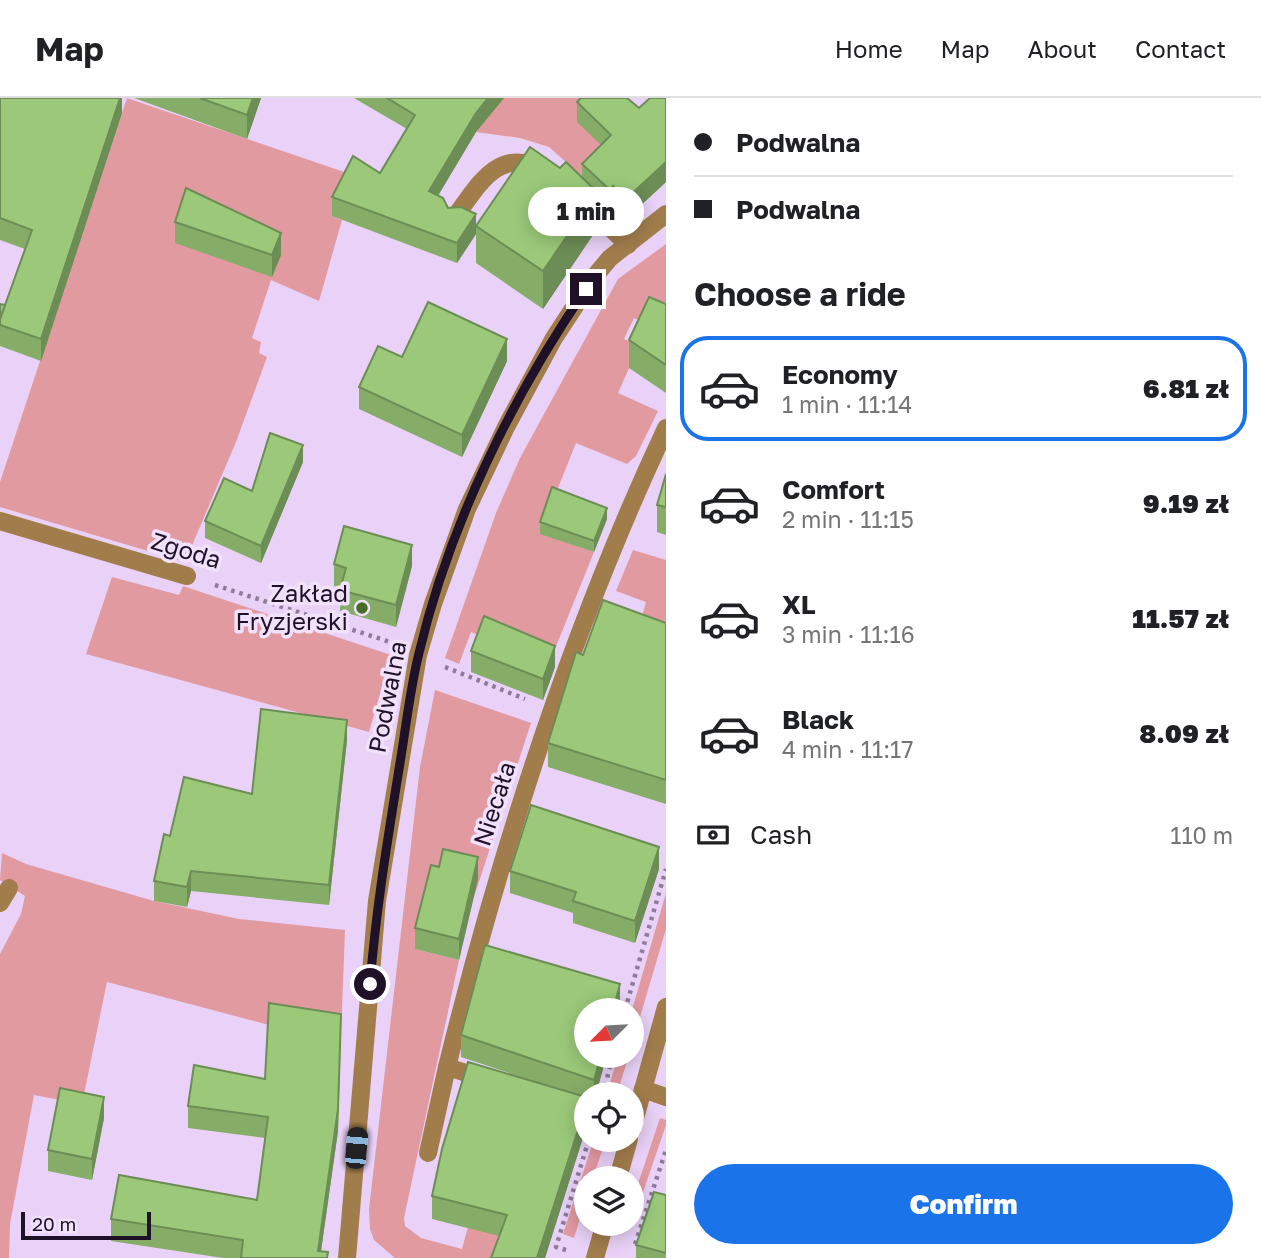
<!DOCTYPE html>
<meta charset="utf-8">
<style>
:root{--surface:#fff;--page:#f2f2f2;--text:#202124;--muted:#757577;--line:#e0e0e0;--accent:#1a73e8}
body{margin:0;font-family:"Golos Text",sans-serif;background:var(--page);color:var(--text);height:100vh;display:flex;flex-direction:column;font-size:26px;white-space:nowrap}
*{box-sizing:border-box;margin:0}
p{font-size:23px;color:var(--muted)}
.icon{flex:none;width:38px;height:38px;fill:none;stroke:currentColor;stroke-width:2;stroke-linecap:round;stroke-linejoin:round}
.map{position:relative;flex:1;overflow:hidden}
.panel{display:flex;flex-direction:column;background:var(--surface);width:595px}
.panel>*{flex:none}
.guide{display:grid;align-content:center;height:154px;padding:0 28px;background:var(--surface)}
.needle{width:46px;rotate:246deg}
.controls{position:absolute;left:574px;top:900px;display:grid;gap:14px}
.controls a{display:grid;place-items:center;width:70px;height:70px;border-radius:50%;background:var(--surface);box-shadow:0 4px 18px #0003;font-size:35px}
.scale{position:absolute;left:21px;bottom:18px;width:130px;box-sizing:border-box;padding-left:7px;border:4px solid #1f1127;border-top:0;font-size:19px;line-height:24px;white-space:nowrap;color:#1f1127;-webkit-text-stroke:5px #f1e1fb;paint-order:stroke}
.end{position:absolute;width:32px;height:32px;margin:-16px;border:9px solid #1f1127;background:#fff;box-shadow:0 0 0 4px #fff}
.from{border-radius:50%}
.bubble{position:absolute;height:49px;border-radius:24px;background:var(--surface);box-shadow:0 4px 18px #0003;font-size:23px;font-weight:800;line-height:49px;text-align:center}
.car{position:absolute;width:21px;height:42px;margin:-21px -10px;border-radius:9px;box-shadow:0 0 5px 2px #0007;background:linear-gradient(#222 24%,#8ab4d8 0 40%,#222 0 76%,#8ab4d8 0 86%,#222 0)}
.guide b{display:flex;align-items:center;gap:24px;height:66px;font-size:26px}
.guide b+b{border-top:2px solid var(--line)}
.guide i{width:18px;height:18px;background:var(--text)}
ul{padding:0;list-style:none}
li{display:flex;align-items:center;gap:21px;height:105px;margin:0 14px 10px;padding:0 14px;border:4px solid transparent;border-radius:28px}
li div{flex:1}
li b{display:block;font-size:26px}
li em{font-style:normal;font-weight:800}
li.on{border-color:var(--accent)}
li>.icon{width:63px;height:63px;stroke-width:1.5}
h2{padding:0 28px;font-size:32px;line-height:84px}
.pay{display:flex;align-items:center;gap:18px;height:77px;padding:0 28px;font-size:26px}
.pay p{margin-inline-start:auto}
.primary-button{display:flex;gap:14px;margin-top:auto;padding:14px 28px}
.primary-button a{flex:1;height:80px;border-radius:42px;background:var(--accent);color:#fff;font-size:28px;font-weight:800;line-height:80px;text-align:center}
header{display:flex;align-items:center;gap:42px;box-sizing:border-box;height:98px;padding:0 35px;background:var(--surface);border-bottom:2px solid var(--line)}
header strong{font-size:33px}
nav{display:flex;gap:38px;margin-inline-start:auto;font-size:24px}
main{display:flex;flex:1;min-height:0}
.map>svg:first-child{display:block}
</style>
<header>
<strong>Map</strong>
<nav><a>Home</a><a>Map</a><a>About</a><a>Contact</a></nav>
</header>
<main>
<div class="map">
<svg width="666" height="1160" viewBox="0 0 666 1160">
<rect width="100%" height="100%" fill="#e9d1f7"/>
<g fill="#e29aa1">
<polygon points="127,0 353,77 332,118 342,122 319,203 271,182 252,240 261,244 259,255 267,259 236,344 185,464 0,409 0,384"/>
<polygon points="503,0 599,0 611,57 586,82 549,49 520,40 476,34"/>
<polygon points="666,146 666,234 634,220 624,241 639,248 618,295 658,313 636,358 627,366 576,345 540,435 594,454 549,566 471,534 459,566 445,560 496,415 520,360 618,181"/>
<polygon points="633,452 666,462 666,530 641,522 646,504 616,493"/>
<polygon points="112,479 179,497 183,488 391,557 369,634 86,556"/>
<polygon points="435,592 531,625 474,799 415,851 459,862 404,1120 405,1128 421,1140 462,1151 485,1065 529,1078 500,1160 395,1160 374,1142 370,1131 369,1111 420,669"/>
<polygon points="2,755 26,766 154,803 239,821 345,832 341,937 269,927 107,884 82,1006 34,997 10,1126 9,1160 0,1160 0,856 21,816 25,798 0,782"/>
<polygon points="666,795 666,831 632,946 632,912"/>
<polygon points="618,957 629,957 617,996 607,996"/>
<polygon points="660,1020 666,1022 666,1027 638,1109 632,1107 632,1104"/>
<polygon points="594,1041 606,1041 593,1080 586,1080 586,1101 574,1140 563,1136"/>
</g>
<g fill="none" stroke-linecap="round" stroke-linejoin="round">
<g stroke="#8e7a99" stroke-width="4.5" stroke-dasharray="3.5 5" stroke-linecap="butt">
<polyline points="215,487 390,544"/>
<polyline points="445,569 525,601"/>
<polyline points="625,912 666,771"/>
<polyline points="603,996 613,957"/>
<polyline points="635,1146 666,1052"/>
<polyline points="566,1152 556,1149 589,1041"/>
</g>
<g stroke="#a27d4c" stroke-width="18">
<polyline points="580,100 628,147"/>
<path d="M454,120C477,90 497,48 541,71"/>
<polyline points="643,991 666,999"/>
<polyline points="428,1055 447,969"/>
</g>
<g stroke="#a27d4c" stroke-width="18">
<polyline points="0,423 187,478"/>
<polyline points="0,805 9,790"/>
<path d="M486,981L447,969C501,750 570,535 666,330"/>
<polyline points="632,1031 666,909"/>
<polyline points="618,1080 629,1041"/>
<polyline points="347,1160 377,803 418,557 433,506 467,411 506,329 554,240 594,179 610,160 666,116"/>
<polyline points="595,1160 605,1125"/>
</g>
</g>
<g fill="#85ad68">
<polygon points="0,0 122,0 122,15 41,263 0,248 0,206 5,208 25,151 0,142"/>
<polygon points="134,0 261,0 247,41"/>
<polygon points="354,0 504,0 476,34 438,97 448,110 476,127 560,70 582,80 582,66 601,47 577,24 577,4 639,10 666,0 666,84 626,121 613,108 610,112 597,100 597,131 543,211 476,165 476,136 457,165 332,118 332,99 380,75 407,31"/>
<polygon points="175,124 281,157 272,179 175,145"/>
<polygon points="666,206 666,295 629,270 629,242"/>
<polygon points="402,259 507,263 462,359 359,311 359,289"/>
<polygon points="303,364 261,465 205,440 205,423 252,393"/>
<polygon points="666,376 666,437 657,434 657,407"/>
<polygon points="607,421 594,454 540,436 540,424"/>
<polygon points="334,466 412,468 396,529 340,513 340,490 334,488"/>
<polygon points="666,525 666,706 548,669 548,645 583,557"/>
<polygon points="471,553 555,569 543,602 471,574"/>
<polygon points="347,642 329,807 191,793 187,809 154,803 154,783 170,738 252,696"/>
<polygon points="439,769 478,781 459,862 415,851 415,830"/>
<polygon points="659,771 635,845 573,825 573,815 510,795 510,773"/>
<polygon points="620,908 596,996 586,996 586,1030 545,1160 491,1160 499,1138 432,1121 432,1098 536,984 461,959 461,937"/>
<polygon points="341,937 338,1033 321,1153 328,1160 223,1160 111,1143 111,1121 257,1102 265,1040 188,1030 188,1008 265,981"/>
<polygon points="104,1020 92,1082 48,1073 48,1052"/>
<polygon points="666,1097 666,1160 636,1160 636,1147"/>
</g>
<g fill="#6c8d55">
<polygon points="120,0 122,0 122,15 41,263 41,241"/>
<polygon points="253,0 261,0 247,41 247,17"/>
<polygon points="488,0 504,0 476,34 429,113 429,93 476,15"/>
<polygon points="666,64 666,84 626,121 626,101"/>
<polygon points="613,88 613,108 610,112 610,92"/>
<polygon points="597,94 597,131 543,211 543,173"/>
<polygon points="476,116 476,136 457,165 457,145"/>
<polygon points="281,135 281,157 272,179 272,157"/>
<polygon points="507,241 507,263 462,359 462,337"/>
<polygon points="303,347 303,364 261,465 261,448"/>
<polygon points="607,410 607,421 594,454 594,443"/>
<polygon points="412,447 412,468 396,529 396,507"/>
<polygon points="555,548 555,569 543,602 543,581"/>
<polygon points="347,622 347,642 329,807 329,787"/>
<polygon points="659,749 659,771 635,845 635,823"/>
<polygon points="478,759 478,781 459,862 459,841"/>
<polygon points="191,773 191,793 187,809 187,789"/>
<polygon points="620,886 620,908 619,912 613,912"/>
<polygon points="341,916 338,1033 320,1160 318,1153"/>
<polygon points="601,957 607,957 596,996 594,996 594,982"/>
<polygon points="104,999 104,1020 92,1082 92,1061"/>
<polygon points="586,1007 586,1030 545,1160 537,1160"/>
</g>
<g fill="#9bc979" stroke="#6c8d55" stroke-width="2">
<polygon points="0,0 120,0 41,241 0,227 0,221 32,132 0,120"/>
<polygon points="200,0 253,0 247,17"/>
<polygon points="387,0 488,0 476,15 429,93 443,100 448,110 461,109 476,116 457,145 332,99 353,58 380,75 415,17"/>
<polygon points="581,0 627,0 639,10 650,0 666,0 666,64 626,101 613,88 610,92 582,66 611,37 577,4"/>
<polygon points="530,49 560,70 566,64 597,94 543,173 476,128"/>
<polygon points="186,90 281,135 272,157 175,124"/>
<polygon points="649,199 666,206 666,267 629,242"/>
<polygon points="428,204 507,241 462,337 359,289 378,248 402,259"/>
<polygon points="0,206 5,207 0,221"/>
<polygon points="270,335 303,347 261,448 205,423 224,380 252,393"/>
<polygon points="666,376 666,409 657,407"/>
<polygon points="552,389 607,410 594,443 540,424"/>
<polygon points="344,428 412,447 396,507 340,492 346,470 334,466"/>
<polygon points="603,502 666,525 666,682 548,645 576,554 583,557"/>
<polygon points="484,518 555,548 543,581 471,553"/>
<polygon points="261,611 347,622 329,787 191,773 187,789 154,783 164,736 170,738 184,679 252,696"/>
<polygon points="531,707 659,749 635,823 573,803 576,794 510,773"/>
<polygon points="443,751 478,759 459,841 415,830 431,767 439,769"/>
<polygon points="485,847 620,886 613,912 586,912 586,957 601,957 594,982 461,937"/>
<polygon points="269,905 341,916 338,1011 318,1153 328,1154 327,1160 241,1160 243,1142 111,1121 119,1077 257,1102 268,1019 188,1008 194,967 265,981"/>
<polygon points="468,964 586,999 586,1007 537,1160 491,1160 507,1117 432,1098 442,1051"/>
<polygon points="60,990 104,999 92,1061 48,1052"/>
<polygon points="654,1094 666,1097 666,1155 636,1147"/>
</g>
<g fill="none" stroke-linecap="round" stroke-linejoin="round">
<path stroke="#1f1127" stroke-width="9" d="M370,886C376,811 388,739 400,665C406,629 410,591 419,555C449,428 512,299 586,191"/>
</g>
<circle fill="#466c26" stroke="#f1e1fb" stroke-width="2.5" cx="362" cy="510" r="7"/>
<g text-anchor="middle" stroke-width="7" stroke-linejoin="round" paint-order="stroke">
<g font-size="24" fill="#1f1127" stroke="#f1e1fb">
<text transform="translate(186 453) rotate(17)" y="8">Zgoda</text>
<text transform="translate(388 599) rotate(-79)" y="8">Podwalna</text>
<text transform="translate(495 706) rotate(-72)" y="8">Niecała</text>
</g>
<g font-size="24" fill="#1f1127" stroke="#f1e1fb" text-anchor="end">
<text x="348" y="504">Zakład<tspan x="348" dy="28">Fryzjerski</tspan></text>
</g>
</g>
</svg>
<div class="controls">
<a><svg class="needle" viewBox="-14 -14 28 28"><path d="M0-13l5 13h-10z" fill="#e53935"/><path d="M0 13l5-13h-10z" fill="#757577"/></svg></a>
<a><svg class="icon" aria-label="locate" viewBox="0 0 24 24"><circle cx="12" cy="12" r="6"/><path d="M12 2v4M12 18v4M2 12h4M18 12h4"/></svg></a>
<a><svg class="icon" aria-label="layers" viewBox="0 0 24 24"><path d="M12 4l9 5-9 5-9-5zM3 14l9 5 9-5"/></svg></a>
</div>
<div class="scale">20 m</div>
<i class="end from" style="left:370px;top:886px"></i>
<i class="end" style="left:586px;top:191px"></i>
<div class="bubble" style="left:528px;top:89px;width:116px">1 min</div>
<i class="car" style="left:356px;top:1050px;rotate:5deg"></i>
</div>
<section class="panel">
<div class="guide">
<b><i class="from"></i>Podwalna</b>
<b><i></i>Podwalna</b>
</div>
<h2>Choose a ride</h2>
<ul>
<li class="on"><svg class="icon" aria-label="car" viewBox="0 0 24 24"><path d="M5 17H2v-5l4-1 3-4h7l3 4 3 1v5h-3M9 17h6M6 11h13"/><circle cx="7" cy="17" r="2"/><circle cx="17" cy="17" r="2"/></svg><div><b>Economy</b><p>1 min · 11:14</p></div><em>6.81 zł</em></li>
<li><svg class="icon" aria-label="car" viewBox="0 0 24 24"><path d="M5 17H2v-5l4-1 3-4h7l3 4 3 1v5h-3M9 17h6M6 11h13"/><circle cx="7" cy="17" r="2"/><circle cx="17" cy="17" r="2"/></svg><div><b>Comfort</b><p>2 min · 11:15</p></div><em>9.19 zł</em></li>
<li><svg class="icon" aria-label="car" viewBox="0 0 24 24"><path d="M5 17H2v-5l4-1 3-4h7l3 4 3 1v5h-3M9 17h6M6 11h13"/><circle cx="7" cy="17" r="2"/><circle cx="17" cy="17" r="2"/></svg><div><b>XL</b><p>3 min · 11:16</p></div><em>11.57 zł</em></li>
<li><svg class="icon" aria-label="car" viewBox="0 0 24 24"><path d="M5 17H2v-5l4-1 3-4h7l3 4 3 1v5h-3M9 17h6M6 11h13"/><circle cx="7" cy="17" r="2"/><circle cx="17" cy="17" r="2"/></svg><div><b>Black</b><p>4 min · 11:17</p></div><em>8.09 zł</em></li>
</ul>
<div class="pay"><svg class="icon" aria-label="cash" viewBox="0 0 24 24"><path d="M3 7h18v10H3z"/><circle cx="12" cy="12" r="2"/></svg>Cash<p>110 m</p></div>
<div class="primary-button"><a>Confirm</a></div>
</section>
</main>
